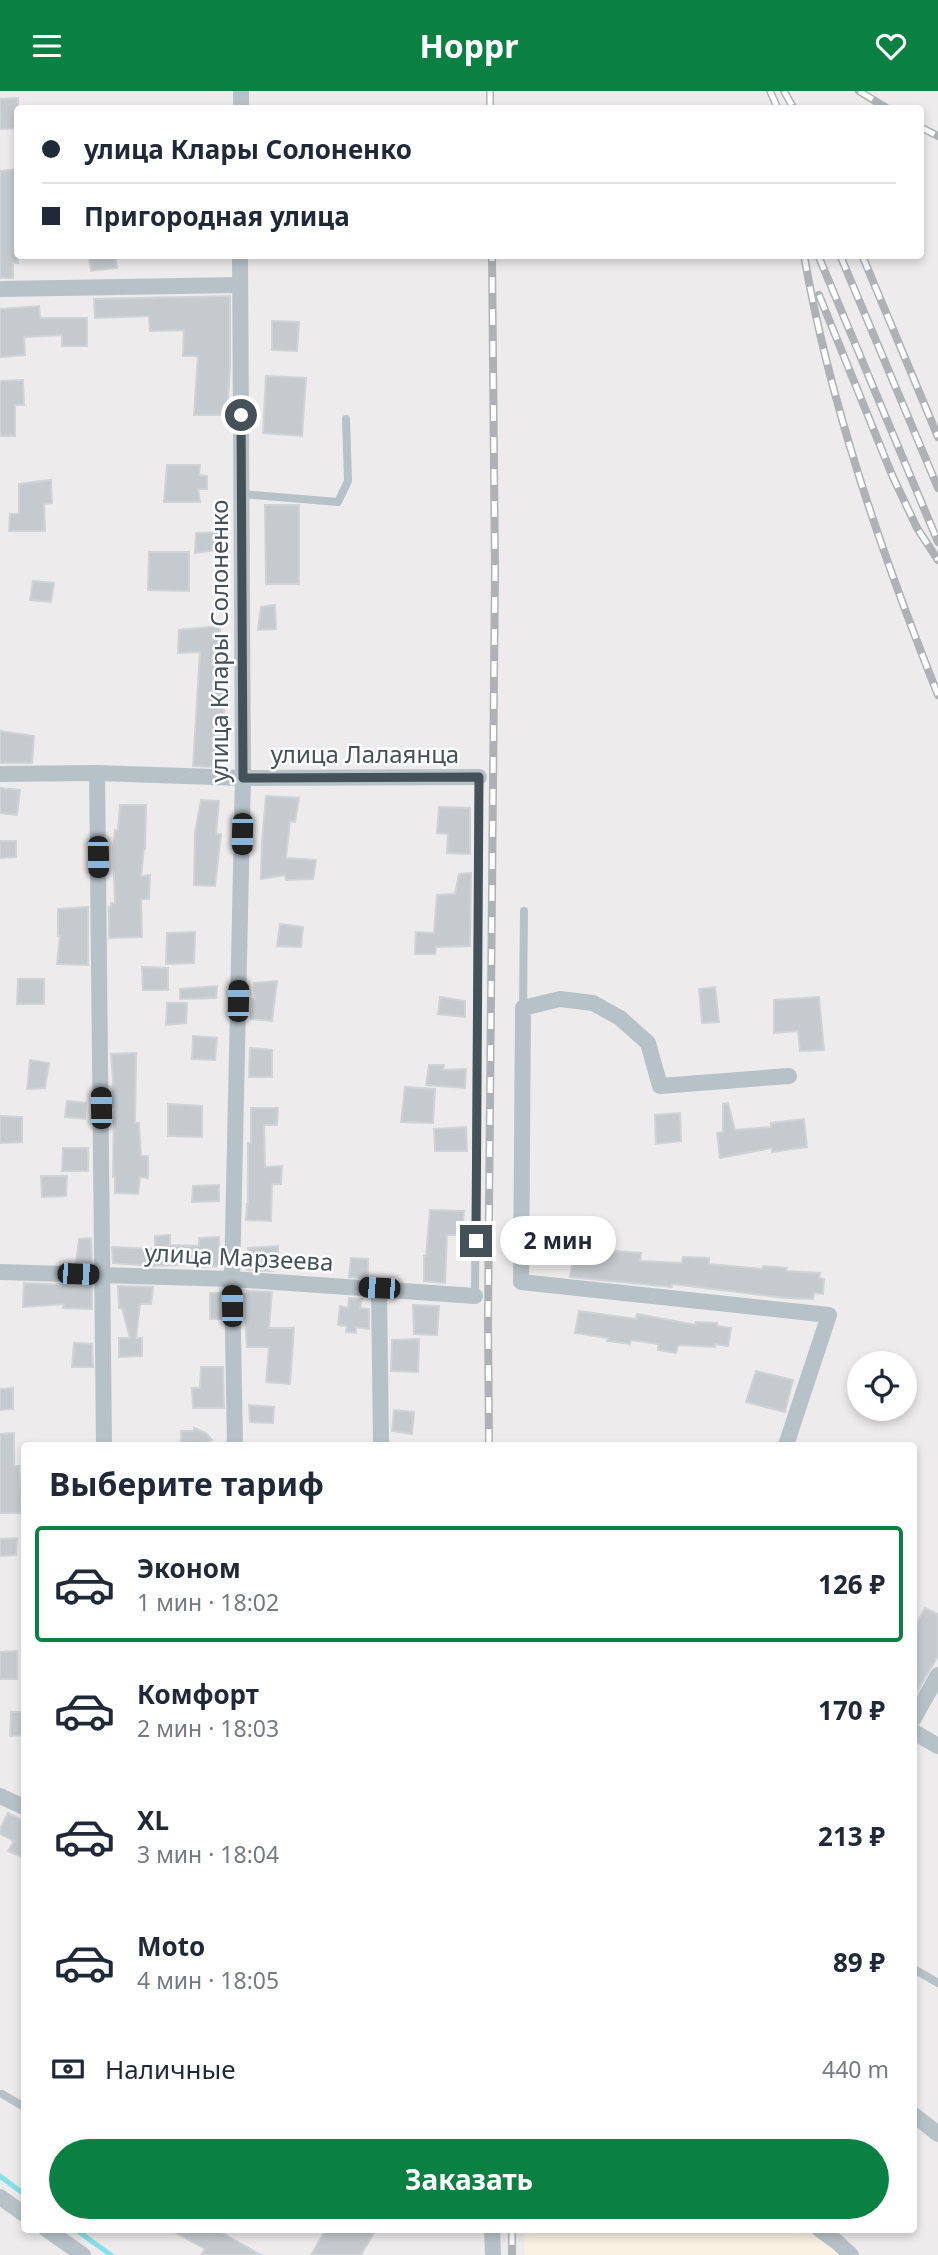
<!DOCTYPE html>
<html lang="ru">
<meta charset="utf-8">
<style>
:root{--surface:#fff;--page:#f6f6f7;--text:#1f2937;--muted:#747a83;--line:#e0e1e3;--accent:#0b8043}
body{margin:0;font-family:"Noto Sans",sans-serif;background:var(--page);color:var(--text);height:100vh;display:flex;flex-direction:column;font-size:26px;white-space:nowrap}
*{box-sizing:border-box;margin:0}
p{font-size:23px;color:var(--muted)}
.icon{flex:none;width:38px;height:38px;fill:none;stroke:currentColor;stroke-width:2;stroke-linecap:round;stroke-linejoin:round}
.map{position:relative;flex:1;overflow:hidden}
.details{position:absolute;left:21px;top:1351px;width:896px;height:791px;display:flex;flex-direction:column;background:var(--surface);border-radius:7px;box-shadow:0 4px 10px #0003}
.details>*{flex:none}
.guide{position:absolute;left:14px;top:14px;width:910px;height:154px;border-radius:7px;box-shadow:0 4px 10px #0003;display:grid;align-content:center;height:154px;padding:0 28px;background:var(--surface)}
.fabs{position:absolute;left:847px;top:1260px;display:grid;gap:14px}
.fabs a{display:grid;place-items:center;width:70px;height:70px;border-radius:50%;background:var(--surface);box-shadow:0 4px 10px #0003;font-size:35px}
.end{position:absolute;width:32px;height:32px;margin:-16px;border:9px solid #445158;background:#fff;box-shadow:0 0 0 4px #fff}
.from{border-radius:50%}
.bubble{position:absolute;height:49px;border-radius:24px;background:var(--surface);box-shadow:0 4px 10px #0003;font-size:23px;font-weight:700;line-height:49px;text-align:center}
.car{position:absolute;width:21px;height:42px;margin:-21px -10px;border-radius:9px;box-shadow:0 0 5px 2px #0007;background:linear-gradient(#222 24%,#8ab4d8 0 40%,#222 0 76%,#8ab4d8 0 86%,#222 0)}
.guide b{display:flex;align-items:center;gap:24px;height:66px;font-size:26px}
.guide b+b{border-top:2px solid var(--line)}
.guide i{width:18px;height:18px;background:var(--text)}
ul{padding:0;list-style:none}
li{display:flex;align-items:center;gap:21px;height:116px;margin:0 14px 10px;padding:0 14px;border:4px solid transparent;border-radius:7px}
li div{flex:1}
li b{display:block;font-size:26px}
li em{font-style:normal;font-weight:700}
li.current{border-color:var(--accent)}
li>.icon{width:63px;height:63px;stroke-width:1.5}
h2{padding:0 28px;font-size:32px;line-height:84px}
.pay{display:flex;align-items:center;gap:18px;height:77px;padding:0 28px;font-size:26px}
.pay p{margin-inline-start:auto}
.action{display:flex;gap:14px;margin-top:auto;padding:14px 28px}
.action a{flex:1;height:80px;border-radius:42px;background:var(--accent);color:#fff;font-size:28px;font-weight:700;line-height:80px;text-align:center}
header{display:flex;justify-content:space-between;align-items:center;height:91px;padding:0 28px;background:var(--accent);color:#fff;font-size:32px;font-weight:700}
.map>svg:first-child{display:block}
</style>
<header><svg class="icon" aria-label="menu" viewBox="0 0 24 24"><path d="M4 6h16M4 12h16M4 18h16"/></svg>Hoppr<svg class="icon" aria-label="heart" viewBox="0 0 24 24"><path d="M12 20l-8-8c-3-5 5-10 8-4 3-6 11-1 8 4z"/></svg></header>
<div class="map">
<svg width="938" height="2164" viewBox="0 0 938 2164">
<rect width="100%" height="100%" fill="#eeebec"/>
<polygon fill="#fbf1e3" points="524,2139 817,2139 851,2164 525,2164"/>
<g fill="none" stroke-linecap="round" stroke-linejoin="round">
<g stroke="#86e0ea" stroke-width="5">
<polyline points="0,2085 24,2103"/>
<polyline points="75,2138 111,2164"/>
</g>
</g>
<g fill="#c5cacf" stroke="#cfd3d7" stroke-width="2">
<polygon points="18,7 18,37 0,38 0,8"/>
<polygon points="18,78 18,172 13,172 13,187 0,187 0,80"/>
<polygon points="89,164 115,164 117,177 91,180"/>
<polygon points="230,205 230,276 227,324 194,324 198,265 183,265 184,239 150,240 149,225 95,227 94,208"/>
<polygon points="39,215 40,227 87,227 87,255 62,255 62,244 24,246 25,264 0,266 0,218"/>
<polygon points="272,230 299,231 297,260 272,259"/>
<polygon points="266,285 306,287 302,345 263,342"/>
<polygon points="23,289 24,314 15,314 15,345 0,345 0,290"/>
<polygon points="167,374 200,374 199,384 207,385 207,398 198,398 200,411 164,411"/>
<polygon points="51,389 52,412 44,413 45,440 9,440 10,423 19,423 19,393"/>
<polygon points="265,414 299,414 299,493 266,493"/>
<polygon points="221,441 224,458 195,462 196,442"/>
<polygon points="149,461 189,461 189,500 148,499"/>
<polygon points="33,490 54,492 51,511 30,509"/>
<polygon points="275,514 276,538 258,539 261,516"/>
<polygon points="220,535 220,573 226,573 223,652 219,652 217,676 193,675 200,561 178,562 179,539"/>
<polygon points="0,640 34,645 32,672 0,672"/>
<polygon points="0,697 20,699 17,724 0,722"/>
<polygon points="266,705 299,707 295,731 290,730 286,767 316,769 313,788 286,789 285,784 261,788 262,750"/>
<polygon points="201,709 219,710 216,743 221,743 215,795 194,794 195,742"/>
<polygon points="120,714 146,714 145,758 144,758 141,785 150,784 149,808 141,808 142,846 109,847 109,816 111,816 111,812 115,812 113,757 115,739 118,739"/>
<polygon points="439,716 470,717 470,763 447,762 448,743 437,742"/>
<polygon points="0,750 16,750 16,766 0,767"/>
<polygon points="471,782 470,855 436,856 435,863 415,863 416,841 434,842 437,804 455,803 459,783"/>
<polygon points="88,816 88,874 57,873 60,845 58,845 58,818"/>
<polygon points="280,833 303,836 301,856 277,855"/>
<polygon points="195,841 194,872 166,873 167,842"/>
<polygon points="142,876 168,877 168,899 143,899"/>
<polygon points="18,888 44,888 44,913 17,913"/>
<polygon points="277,890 272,930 251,928 252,908 255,908 254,892"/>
<polygon points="217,895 216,907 180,908 180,898"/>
<polygon points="715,896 719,931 702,932 699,898"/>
<polygon points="440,906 465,910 465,926 438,923"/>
<polygon points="819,906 824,959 800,960 798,940 774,942 774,909"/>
<polygon points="167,912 187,912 186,932 166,934"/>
<polygon points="193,945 217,947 215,969 192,968"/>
<polygon points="250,957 272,959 272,986 249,986"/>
<polygon points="136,962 135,1032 139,1032 141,1065 148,1065 148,1087 140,1086 138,1103 115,1102 115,1086 113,1086 114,1017 111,1017 113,989 111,963"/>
<polygon points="30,969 49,972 45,997 27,998"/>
<polygon points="429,974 444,974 443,979 466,978 465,997 426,994"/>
<polygon points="405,996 435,998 433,1032 401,1031"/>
<polygon points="67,1010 86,1012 85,1028 65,1026"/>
<polygon points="728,1012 735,1039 771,1036 771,1032 804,1028 807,1056 772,1061 772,1057 720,1067 717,1042 723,1041 723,1013"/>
<polygon points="168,1013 202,1015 202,1046 168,1045"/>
<polygon points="251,1017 278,1017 277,1034 264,1034 265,1076 282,1075 281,1093 272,1093 271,1130 246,1129 247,1113 248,1113 248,1052 251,1052"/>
<polygon points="680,1022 681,1050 656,1053 655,1024"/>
<polygon points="0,1025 22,1026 22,1051 0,1052"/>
<polygon points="466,1036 467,1060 435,1060 434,1038"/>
<polygon points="63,1057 88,1057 88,1080 62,1080"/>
<polygon points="41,1085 67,1085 66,1105 42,1106"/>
<polygon points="219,1094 219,1110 192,1111 193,1095"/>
<polygon points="430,1119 464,1120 462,1144 447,1144 445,1192 424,1190 424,1165 426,1165"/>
<polygon points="170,1144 170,1154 199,1155 199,1147 219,1146 220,1175 199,1176 199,1173 155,1175 113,1172 112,1156 155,1158 155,1145"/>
<polygon points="91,1147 92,1172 76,1172 79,1148"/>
<polygon points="278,1155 278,1178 273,1179 273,1180 247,1179 248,1157"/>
<polygon points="575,1157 641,1162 640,1170 682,1172 683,1166 709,1167 709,1173 763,1178 763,1175 787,1177 786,1180 820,1182 819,1187 824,1188 823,1203 814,1202 813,1208 786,1207 672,1193 672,1196 570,1186"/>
<polygon points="351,1167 368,1168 368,1187 349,1186"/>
<polygon points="24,1192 92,1195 92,1218 63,1217 64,1213 23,1216"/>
<polygon points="118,1195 153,1196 151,1213 140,1213 136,1247 142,1247 142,1265 119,1266 119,1247 130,1247 122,1217 119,1217"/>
<polygon points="247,1200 272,1201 269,1237 294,1237 290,1293 266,1291 269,1256 247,1256 243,1203 247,1203"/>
<rect x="210" y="1202" width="12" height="26"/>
<polygon points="349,1207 362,1208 360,1217 369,1218 369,1238 356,1236 356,1242 346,1241 347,1235 338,1234 340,1215 348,1217"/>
<polygon points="413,1214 439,1215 437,1244 414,1243"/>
<polygon points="579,1220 636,1228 637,1223 696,1234 696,1231 717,1232 717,1235 731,1237 728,1255 715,1253 715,1256 678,1254 676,1262 658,1259 658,1253 631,1249 630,1253 607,1250 608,1247 575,1242"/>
<polygon points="419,1248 418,1281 391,1280 392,1249"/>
<polygon points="74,1252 92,1253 93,1276 72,1276"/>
<polygon points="201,1276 223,1276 224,1317 193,1317 192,1297 200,1297"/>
<polygon points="756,1280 793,1289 785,1321 746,1311"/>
<polygon points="13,1297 13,1318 0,1319 0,1298"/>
<polygon points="249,1314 274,1316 273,1332 250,1331"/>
<polygon points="394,1319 414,1321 412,1343 392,1340"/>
<polygon points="194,1337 206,1342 212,1349 203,1354 181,1354 181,1340 194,1340"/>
<polygon points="14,1342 14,1375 19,1375 22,1422 0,1422 0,1343"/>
<polygon points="17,1447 16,1464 0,1465 0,1448"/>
<polygon points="925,1517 938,1523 938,1565 914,1606 914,1537"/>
<polygon points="17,1560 17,1588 0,1588 0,1561"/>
<polygon points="11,1621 24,1621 24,1644 10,1645"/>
<polygon points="8,1722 24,1730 24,1767 8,1760 14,1750 0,1743 0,1738"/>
<polygon points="169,2138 215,2138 261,2164 201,2164 205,2158"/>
<polygon points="326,2138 376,2138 361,2164 311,2164"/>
</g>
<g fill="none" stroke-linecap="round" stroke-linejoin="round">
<g stroke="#b7c2c8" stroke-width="8">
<polyline points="242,403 338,411 348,390 346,328"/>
<polyline points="523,917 524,820"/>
<polyline points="475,1205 479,686"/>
<polyline points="914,1878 938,1892"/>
<polyline points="2,2003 24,2016"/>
</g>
<g stroke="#b7c2c8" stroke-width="16">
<polyline points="241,18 241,0"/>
<polyline points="0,198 240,194"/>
<polyline points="97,682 104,1354"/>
<polyline points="0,683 97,682 243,687 479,686"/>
<polyline points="0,1181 232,1188 475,1205"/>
<polyline points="379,1197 381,1354"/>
<polyline points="235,1354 232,1188 243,687 240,164"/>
<polyline points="786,1354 829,1224 521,1191 523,917 560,908 593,912 620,927 648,952 660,995 789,985"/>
<polyline points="914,1627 938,1584"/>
<polyline points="914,1641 938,1655"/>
<polyline points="0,1705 24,1716"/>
<polyline points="914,2024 938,2043"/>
<polyline points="0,2106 24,2123"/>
<polyline points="46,2138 83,2164"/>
<polyline points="492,2138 493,2164"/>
<polyline points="819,2138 837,2151 851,2164"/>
</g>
<defs>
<g id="rail">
<polyline points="490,0 490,18"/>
<polyline points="770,0 778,18"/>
<polyline points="784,0 794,18"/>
<polyline points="859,0 888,18"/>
<polyline points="920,36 938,45"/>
<path d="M804,164C830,314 882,463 938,604"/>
<polyline points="818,164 938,451"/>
<polyline points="840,164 938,397"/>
<polyline points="862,164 938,346"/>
<polyline points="819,204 892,384 917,437 938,469"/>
<polyline points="489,1354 488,1229 495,480 492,164"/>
<polyline points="512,2138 512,2164"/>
</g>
</defs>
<use href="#rail" stroke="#aeb2b6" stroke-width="8"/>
<use href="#rail" stroke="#fff" stroke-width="5" stroke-dasharray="16" stroke-linecap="butt"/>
</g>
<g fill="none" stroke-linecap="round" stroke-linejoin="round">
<polyline stroke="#445158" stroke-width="9" points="241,324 243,687 479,686 476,1150"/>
</g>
<g text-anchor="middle" stroke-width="5" stroke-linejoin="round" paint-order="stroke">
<g font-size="24" fill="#445158" stroke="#fff">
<text transform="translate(220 550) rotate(-90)" y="8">улица Клары Солоненко</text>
<text x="365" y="672">улица Лалаянца</text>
<text transform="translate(239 1167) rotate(3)" y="8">улица Марзеева</text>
</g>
</g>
</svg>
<div class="fabs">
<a><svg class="icon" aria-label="locate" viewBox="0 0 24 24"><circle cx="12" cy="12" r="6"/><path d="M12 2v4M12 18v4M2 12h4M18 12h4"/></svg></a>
</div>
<i class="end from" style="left:241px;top:324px"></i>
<i class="end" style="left:476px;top:1150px"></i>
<div class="bubble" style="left:500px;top:1125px;width:116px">2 мин</div>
<i class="car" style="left:242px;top:743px;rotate:181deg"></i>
<i class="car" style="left:98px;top:766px;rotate:179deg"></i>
<i class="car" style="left:238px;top:910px;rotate:1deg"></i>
<i class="car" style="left:101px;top:1017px;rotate:359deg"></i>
<i class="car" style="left:78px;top:1183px;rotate:92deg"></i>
<i class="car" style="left:379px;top:1197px;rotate:273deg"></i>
<i class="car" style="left:232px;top:1215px;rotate:359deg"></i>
<div class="guide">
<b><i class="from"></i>улица Клары Солоненко</b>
<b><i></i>Пригородная улица</b>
</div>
<section class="details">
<h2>Выберите тариф</h2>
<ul>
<li class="current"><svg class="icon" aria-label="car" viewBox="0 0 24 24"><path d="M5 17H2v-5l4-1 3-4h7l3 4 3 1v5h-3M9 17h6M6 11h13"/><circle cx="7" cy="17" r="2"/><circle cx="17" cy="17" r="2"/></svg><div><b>Эконом</b><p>1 мин · 18:02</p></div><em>126 ₽</em></li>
<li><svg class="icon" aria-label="car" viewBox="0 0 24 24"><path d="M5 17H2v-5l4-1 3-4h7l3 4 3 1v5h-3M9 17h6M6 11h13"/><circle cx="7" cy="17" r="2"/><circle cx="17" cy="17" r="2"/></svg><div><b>Комфорт</b><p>2 мин · 18:03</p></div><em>170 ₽</em></li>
<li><svg class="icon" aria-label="car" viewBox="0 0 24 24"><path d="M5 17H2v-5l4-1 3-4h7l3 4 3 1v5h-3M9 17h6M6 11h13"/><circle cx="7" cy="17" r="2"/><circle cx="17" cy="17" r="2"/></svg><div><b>XL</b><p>3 мин · 18:04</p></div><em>213 ₽</em></li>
<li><svg class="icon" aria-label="car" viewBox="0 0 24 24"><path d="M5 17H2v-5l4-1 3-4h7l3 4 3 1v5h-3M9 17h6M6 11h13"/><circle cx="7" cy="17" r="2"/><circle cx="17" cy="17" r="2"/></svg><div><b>Moto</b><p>4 мин · 18:05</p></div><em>89 ₽</em></li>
</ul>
<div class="pay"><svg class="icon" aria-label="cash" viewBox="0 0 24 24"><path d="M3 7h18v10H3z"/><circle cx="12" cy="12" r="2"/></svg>Наличные<p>440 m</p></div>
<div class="action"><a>Заказать</a></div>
</section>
</div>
